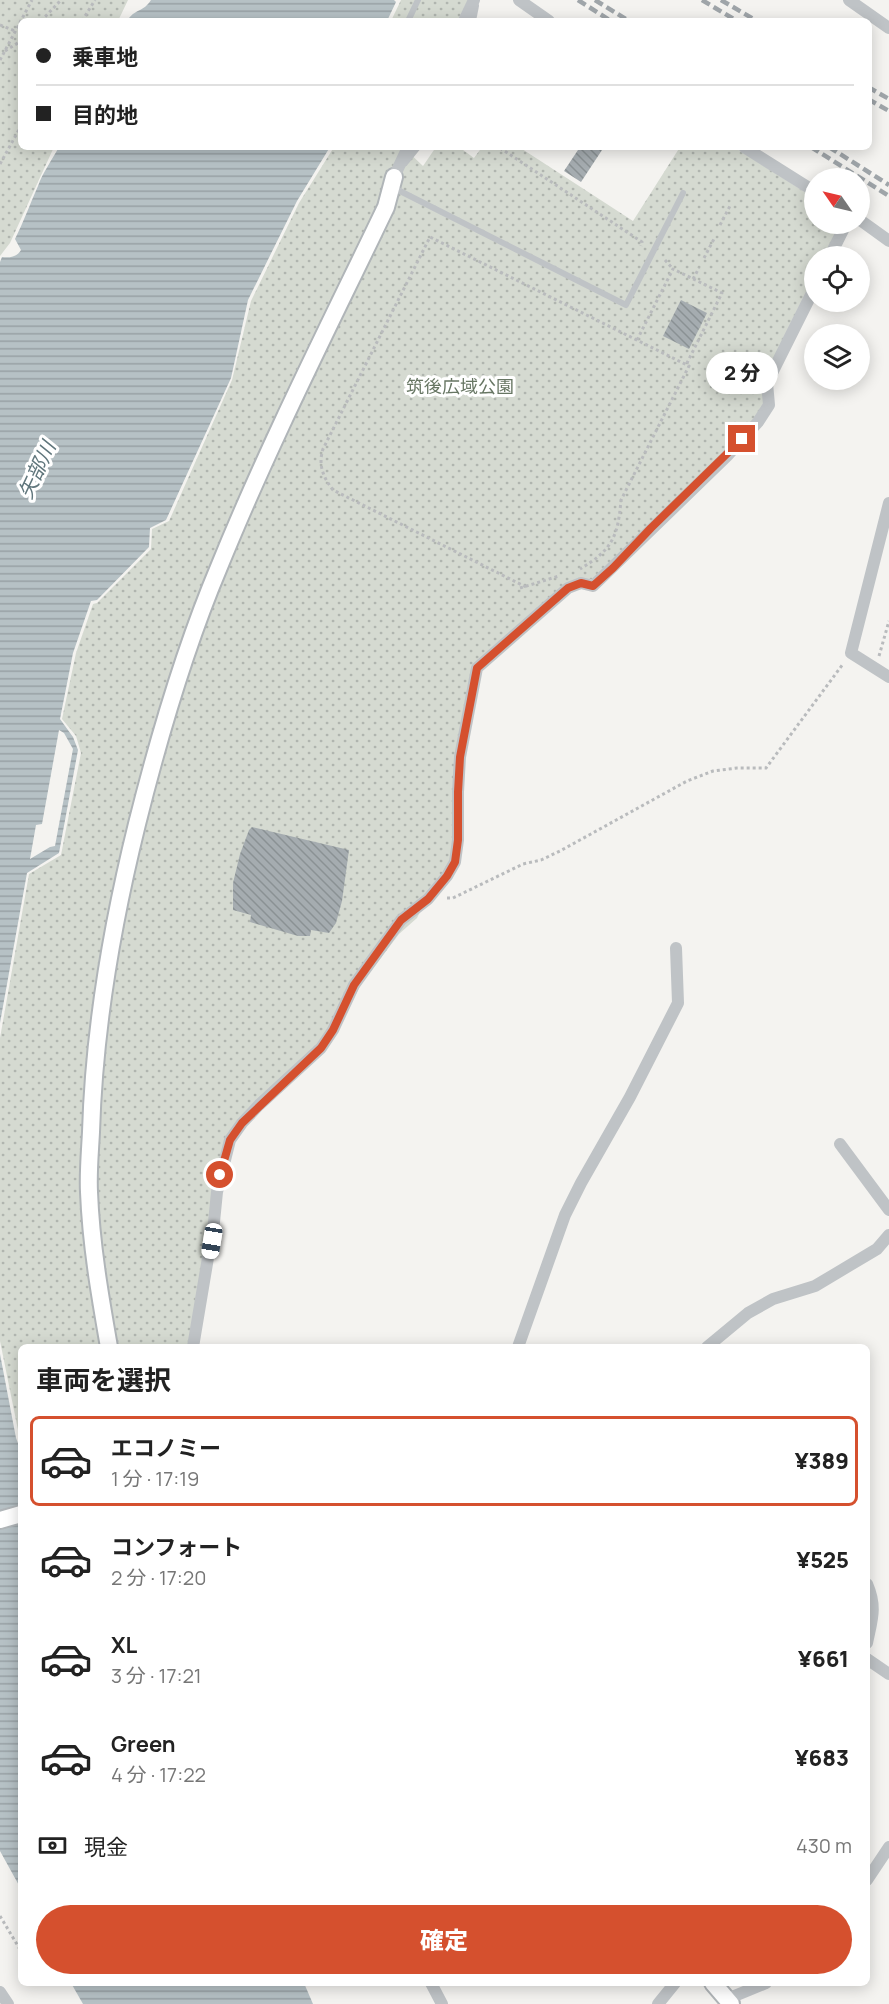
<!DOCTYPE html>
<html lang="ja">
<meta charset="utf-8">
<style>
:root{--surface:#fff;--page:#f6f6f6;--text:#222;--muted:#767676;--line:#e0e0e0;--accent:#d5502e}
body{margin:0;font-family:Manrope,"Noto Sans JP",sans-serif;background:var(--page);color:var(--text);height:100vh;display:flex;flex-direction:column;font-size:22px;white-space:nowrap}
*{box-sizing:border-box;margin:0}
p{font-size:20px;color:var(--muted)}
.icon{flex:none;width:33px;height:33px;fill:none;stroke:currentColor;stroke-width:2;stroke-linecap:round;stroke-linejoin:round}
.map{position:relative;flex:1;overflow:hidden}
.drawer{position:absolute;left:18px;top:1344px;width:852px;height:642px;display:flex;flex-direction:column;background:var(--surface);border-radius:9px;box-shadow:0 3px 15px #0003}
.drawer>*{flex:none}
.hud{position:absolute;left:18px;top:18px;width:854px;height:132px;border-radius:9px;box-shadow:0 3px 15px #0003;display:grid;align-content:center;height:132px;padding:0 18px;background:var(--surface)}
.needle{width:39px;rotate:304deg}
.buttons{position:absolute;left:804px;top:168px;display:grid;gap:12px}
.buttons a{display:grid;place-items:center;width:66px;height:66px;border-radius:50%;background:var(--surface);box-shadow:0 3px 15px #0003;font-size:30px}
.end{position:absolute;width:27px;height:27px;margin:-14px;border:8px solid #d5502e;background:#fff;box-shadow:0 0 0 3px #fff}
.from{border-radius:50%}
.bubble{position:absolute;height:42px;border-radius:21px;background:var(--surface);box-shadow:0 3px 15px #0003;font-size:20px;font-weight:800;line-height:42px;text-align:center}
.car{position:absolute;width:18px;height:36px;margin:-18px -9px;border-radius:8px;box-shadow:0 0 4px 2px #0007;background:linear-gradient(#fff 24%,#345 0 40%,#fff 0 76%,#345 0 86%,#fff 0)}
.hud b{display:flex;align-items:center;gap:21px;height:57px;font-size:22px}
.hud b+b{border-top:2px solid var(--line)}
.hud i{width:15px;height:15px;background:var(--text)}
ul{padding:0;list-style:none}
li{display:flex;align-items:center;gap:18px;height:90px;margin:0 12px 9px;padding:0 6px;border:3px solid transparent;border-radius:9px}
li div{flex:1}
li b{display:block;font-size:22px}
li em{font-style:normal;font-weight:800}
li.current{border-color:var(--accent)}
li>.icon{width:54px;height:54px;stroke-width:1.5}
h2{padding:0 18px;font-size:27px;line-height:72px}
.pay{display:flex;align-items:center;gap:15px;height:66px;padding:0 18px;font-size:22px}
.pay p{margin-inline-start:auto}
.cta{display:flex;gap:12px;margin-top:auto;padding:12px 18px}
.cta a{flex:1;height:69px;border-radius:36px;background:var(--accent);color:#fff;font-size:24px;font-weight:800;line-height:69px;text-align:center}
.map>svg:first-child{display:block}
</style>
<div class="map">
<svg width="889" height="2004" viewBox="0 0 889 2004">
<defs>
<pattern id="park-dots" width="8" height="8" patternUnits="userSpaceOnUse" patternTransform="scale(1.5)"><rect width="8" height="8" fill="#d5dad1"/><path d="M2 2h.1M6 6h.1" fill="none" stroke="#b0b5af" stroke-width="1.8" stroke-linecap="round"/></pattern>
<pattern id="water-rules" width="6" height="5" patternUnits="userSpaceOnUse" patternTransform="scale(1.5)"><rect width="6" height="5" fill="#b6c1c5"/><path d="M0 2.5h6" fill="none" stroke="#98a1a5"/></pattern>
<pattern id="building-back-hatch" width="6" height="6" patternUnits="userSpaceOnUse" patternTransform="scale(1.5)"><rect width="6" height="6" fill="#a5acb0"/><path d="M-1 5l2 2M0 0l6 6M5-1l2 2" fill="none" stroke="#8a9194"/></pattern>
</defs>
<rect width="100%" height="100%" fill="#f4f3f0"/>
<g fill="url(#park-dots)">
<polygon points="0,0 128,0 118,21 21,21 21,147 54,147 10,243 0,256"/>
<polygon points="401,0 468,0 458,21 391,21"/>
<polygon points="334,147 403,147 423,166 436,147 459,147 474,158 482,147 519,147 633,221 680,147 734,147 814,198 814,224 841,224 825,256 814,256 814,278 763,385 763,408 724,453 596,579 575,580 472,671 455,847 450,866 430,892 417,918 399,934 361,984 331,1043 250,1117 231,1149 214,1234 196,1347 21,1347 21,1445 0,1341 0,1038 29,874 61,855 81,753 76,736 62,719 76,653 93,604 97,603 151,549 152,529 169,521 232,380 251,301 299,203"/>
</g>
<g fill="url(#water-rules)" fill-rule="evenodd">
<path d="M151,0H394L396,2L387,21H127C134,9 144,12 151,0Z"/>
<path d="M59,147H330L297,201L248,300L231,378L166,520L150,528L149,547L97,600L91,601L73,653L60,719L73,737L78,750L59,853L27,873L0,1023V262L2,257C10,258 17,257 21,250L15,239C24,221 30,204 38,186C43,172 52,160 59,147ZM59,730L64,733L73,749L55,846L50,847L30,859L36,825L42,824Z"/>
<polygon points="0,1354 16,1438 21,1451 21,1889 0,1851"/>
<polygon points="71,1983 304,1983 313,2004 83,2004"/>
</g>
<g fill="url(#building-back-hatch)">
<polygon points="580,147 604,147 581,182 564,171"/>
<polygon points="681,300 707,313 689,349 663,336"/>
<polygon points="252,827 349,850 342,901 336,923 329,933 311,930 310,936 298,936 250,922 251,915 233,910 233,883 240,854 249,830"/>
</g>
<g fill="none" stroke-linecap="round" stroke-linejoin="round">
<defs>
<g id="secondary">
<path d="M109,1347C100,1296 91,1244 89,1192C88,1172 90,1152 91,1132C94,1027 112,925 137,824C159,736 184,650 219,567C269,444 329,326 386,207L394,177"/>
<polyline points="0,1520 21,1514"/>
<polyline points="713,1983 731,2004"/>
</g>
</defs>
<use href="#secondary" stroke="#b0b5b8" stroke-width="20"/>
<g stroke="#b9bbbd" stroke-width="3" stroke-dasharray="3 3" stroke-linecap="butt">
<polyline points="41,21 61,0"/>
<polyline points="82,21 95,0"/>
<polyline points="0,25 15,31"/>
<polyline points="5,51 21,41"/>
<polyline points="0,60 32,0"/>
<polyline points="500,148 642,242 641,246"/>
<polyline points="0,164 21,126"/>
<polyline points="720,225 730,206"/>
<polyline points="704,258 715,237"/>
<polyline points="665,260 673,269"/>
<polyline points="693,279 699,268"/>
<polyline points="637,340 673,269 722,293 686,365"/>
<path d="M526,587L333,490C323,477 318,465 323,449L430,237L689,366L621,500C618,537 612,550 580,569"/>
<polyline points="520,588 559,576"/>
<polyline points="879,656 889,621"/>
<polyline points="447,898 453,898 523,864 541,860 560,851 687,781 713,771 737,768 766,768 843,664"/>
<polyline points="0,1916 21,1951"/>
</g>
<g stroke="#bfc3c6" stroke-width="6">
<polyline points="408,21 418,0"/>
<polyline points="473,21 476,6"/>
<polyline points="405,163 418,147"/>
<polyline points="392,187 626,305 683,193"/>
</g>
<g stroke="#bfc3c6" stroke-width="12">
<polyline points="519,0 549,21"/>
<polyline points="849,0 889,28"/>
<polyline points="464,21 474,0"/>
<polyline points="744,147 814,191"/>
<polyline points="394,177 408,147"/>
<polyline points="860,220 889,241"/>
<polyline points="830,256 846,224"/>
<polyline points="889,503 851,653 889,677"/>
<polyline points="840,1144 889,1210"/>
<polyline points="193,1347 214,1222 217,1192 230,1140 242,1123 259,1105 321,1048 333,1030 354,985 401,920 428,899 447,876 455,862 458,840 458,792 460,757 477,668 568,588 581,583 593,586 727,456 758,422 769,405 767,383 814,289"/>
<polyline points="518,1347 565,1215 581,1183 630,1097 678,1003 676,948"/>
<polyline points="707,1347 748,1313 773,1299 815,1286 877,1249 889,1235"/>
<path d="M867,1584C877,1607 872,1619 867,1643"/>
<polyline points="867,1659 889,1674"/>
<polyline points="867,1880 889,1847"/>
<polyline points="431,1983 442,2004"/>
<polyline points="0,1992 8,2004"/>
<polyline points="727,1999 766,1983"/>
<polyline points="658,2004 675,1983"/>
</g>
<use href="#secondary" stroke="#fff" stroke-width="16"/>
<g stroke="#9fa5a9" stroke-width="4.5" stroke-dasharray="9 4.5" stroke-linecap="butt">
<polyline points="578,0 611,21"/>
<polyline points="595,0 629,21"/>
<polyline points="702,0 737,21"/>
<polyline points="721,0 757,21"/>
<polyline points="868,87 889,99"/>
<polyline points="868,99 889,111"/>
<polyline points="811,147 889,196"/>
<polyline points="829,147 889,185"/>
</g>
</g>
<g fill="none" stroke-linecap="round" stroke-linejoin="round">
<polyline stroke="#d5502e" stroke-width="8" points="220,1175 230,1140 242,1123 321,1048 333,1030 354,985 401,920 428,899 447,876 455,862 458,840 458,792 460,757 477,668 568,588 581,583 593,586 613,568 651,528 742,439"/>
</g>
<g text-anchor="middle" stroke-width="6" stroke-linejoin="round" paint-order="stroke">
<g font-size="18" fill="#677663" stroke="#fff">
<text x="460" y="393">筑後広域公園</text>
</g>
<g font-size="20" font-style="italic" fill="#60767c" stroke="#fff">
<text transform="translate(37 470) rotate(-65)" y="7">矢部川</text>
</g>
</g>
</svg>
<div class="buttons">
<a><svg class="needle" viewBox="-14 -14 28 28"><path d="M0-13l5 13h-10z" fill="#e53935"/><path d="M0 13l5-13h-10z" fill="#767676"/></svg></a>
<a><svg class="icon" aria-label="locate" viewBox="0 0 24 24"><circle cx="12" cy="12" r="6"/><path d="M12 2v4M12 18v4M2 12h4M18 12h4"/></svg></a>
<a><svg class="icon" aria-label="layers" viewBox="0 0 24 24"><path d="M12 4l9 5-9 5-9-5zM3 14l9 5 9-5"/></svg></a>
</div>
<i class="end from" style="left:220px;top:1175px"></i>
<i class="end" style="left:742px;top:439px"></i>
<div class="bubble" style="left:706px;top:352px;width:72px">2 分</div>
<i class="car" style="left:212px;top:1241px;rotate:189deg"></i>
<div class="hud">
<b><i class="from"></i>乗車地</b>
<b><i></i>目的地</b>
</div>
<section class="drawer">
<h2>車両を選択</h2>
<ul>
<li class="current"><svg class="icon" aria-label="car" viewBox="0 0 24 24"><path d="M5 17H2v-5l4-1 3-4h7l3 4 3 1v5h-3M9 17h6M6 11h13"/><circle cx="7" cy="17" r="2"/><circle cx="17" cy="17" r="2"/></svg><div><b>エコノミー</b><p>1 分 · 17:19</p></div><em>¥389</em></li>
<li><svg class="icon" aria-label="car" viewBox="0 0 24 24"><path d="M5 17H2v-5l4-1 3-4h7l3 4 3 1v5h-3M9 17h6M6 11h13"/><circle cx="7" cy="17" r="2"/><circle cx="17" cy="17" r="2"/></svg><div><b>コンフォート</b><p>2 分 · 17:20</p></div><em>¥525</em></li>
<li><svg class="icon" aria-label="car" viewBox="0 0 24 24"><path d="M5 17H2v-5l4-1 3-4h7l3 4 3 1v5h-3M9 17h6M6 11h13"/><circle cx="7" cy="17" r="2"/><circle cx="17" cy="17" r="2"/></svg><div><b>XL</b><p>3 分 · 17:21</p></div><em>¥661</em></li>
<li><svg class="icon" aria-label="car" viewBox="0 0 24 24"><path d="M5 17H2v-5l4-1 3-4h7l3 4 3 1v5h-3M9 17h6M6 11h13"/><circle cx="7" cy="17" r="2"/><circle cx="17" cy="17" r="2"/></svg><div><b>Green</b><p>4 分 · 17:22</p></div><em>¥683</em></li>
</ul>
<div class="pay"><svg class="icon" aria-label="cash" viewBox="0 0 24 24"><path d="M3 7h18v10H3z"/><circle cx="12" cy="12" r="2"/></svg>現金<p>430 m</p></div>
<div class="cta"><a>確定</a></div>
</section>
</div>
